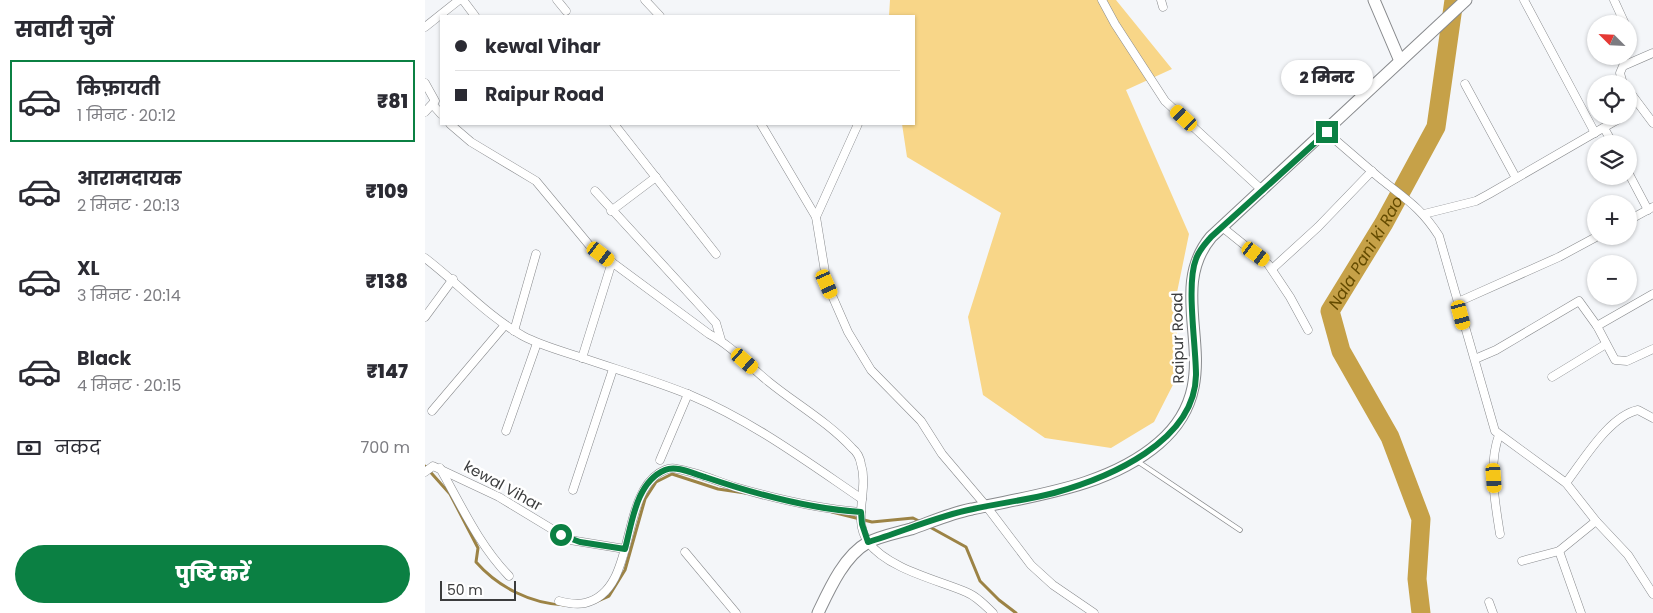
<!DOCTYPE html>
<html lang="hi">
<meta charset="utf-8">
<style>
:root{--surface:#fff;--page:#f7f7f7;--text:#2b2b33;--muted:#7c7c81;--line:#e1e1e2;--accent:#0b8043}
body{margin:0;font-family:Poppins,"Noto Sans Devanagari",sans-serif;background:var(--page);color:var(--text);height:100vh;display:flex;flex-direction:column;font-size:19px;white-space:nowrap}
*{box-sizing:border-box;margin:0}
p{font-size:16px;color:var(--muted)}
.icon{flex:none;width:28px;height:28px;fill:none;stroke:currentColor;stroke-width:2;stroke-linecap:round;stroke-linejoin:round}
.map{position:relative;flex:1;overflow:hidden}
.sheet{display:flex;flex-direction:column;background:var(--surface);width:425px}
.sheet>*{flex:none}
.top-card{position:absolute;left:15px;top:15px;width:475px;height:110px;border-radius:0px;box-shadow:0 1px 4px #0004;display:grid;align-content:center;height:110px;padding:0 15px;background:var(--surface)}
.needle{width:32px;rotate:294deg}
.tools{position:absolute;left:1162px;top:15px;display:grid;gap:10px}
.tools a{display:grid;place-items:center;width:50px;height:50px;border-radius:50%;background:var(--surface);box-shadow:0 1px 4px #0004;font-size:25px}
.scale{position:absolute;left:15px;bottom:12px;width:76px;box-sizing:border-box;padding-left:5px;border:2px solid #3b3c3d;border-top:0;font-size:14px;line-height:18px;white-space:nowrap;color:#3b3c3d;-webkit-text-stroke:4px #fff;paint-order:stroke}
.end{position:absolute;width:22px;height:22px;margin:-11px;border:6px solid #0b8043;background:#fff;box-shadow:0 0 0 2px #fff}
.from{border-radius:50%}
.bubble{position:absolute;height:35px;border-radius:18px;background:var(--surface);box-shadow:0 1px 4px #0004;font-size:16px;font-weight:800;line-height:35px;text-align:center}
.car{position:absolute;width:15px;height:30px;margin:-15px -8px;border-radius:6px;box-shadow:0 0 4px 1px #0007;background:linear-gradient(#f5c518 24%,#345 0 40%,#f5c518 0 76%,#345 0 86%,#f5c518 0)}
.top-card b{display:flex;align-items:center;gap:18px;height:48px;font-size:19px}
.top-card b+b{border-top:1px solid var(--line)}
.top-card i{width:12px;height:12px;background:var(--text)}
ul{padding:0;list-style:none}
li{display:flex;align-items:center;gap:15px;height:82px;margin:0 10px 8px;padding:0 5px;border:2px solid transparent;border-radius:0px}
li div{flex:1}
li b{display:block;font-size:19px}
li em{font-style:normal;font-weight:800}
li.current{border-color:var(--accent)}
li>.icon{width:45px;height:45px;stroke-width:1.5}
h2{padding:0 15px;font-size:22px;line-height:60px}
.pay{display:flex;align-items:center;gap:12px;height:55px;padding:0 15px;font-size:19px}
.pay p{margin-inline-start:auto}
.action{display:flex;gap:10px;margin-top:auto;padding:10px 15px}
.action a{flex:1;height:58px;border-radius:30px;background:var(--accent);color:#fff;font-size:20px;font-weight:800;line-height:58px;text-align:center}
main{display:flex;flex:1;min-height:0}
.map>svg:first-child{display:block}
</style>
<main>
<section class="sheet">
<h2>सवारी चुनें</h2>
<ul>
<li class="current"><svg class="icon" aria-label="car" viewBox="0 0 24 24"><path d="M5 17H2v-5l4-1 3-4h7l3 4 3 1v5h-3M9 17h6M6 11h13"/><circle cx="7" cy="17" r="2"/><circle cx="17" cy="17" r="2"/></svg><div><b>किफ़ायती</b><p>1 मिनट · 20:12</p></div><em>₹81</em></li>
<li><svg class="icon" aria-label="car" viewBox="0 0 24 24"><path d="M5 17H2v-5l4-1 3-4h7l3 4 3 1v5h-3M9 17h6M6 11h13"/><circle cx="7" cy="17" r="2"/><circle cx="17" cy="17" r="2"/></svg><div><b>आरामदायक</b><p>2 मिनट · 20:13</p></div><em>₹109</em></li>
<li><svg class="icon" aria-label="car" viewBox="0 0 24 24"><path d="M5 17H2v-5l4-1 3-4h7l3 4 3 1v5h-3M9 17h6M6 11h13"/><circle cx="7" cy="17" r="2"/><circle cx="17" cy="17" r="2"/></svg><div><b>XL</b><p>3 मिनट · 20:14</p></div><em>₹138</em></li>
<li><svg class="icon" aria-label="car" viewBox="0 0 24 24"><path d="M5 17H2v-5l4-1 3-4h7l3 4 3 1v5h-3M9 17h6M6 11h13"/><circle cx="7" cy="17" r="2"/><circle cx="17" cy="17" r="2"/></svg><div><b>Black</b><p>4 मिनट · 20:15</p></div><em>₹147</em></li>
</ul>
<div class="pay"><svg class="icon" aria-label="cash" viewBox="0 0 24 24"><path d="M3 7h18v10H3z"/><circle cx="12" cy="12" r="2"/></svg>नकद<p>700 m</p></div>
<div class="action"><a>पुष्टि करें</a></div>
</section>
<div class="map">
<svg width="1228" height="613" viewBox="0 0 1228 613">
<rect width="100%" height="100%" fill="#f4f6f9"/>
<polygon fill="#f8d688" points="465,0 691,0 747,69 701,90 764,234 749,307 756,369 729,422 686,448 620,438 558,395 543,317 576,213 482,157 477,124 489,124 489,16 464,16"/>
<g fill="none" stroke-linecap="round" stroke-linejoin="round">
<g stroke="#9c8345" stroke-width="3">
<path d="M0,466L25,494L53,548L51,562C73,587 106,604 140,605"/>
<polyline points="407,512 447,522 488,518 496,522"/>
<polyline points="503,526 541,547 555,581 574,600 591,613"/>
<polyline points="170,602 184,596 200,570 220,499 231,482 247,474 293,489 320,493"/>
</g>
<path stroke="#c6a148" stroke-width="19" id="s1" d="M996,613L992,579L996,519L965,437L916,351L905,311L959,223L1011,127L1029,0"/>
<defs>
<polyline id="lane" points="712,461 815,530"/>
<g id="street">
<polyline points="38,0 50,16"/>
<polyline points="132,0 141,11"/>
<polyline points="220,0 235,16"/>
<polyline points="677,0 690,24 740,101 838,191"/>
<polyline points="736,0 738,7"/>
<polyline points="1099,0 1170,133"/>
<polyline points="1189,0 1200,24"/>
<polyline points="0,27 34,0"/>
<polyline points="1204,30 1206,35"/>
<polyline points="0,83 10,101 0,112"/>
<polyline points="1040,84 1091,178"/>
<polyline points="1198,84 1195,73 1198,66 1228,53"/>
<polyline points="1204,91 1228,123"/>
<polyline points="8,105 16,114"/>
<path d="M25,124L46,142L111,181L165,246L284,334C307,346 324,366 344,382C371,404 403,422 427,448C432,452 435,458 436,464C444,489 427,519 443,542C463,569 513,580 541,592C551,596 560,605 568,613"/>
<polyline points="189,124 291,254"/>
<polyline points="336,124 391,217 402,284 423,332 446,370 496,421 517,454 562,507 606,565 628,585 669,613"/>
<polyline points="1179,128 1188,144"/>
<path d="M901,132C920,148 938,164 957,180C982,200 996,208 1014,236L1070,431L1141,483L1171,521L1203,555L1228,594"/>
<polyline points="1204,174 1223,210"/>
<polyline points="170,191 291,323 296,340"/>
<polyline points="186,211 231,177"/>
<polyline points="999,214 1051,201 1064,194 1197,117"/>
<polyline points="391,217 433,124"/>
<polyline points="1204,220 1228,207"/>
<polyline points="797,227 843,264 865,297 883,330"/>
<path d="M0,258C33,283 62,316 98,336C117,346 137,351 158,358C193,370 231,381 265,395C327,421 381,461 437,499"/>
<polyline points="847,269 893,227 947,171"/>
<polyline points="1033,302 1134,257 1173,236"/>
<polyline points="0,317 28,279"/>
<polyline points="1172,326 1228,294"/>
<polyline points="89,331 111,254"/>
<polyline points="157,358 187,262"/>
<polyline points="1050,359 1071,350 1154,301 1172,326 1190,360 1202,361 1228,349"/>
<polyline points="1127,377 1181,344"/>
<polyline points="7,411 80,325"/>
<polyline points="81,431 112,343"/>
<path d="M1074,435C1063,465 1070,503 1075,534"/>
<polyline points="235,460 263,394"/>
<path d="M15,468C36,505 54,545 84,576"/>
<polyline points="0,472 8,466 74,497 145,540 200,549"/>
<path d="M1141,483C1158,461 1184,416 1213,410L1228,418"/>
<polyline points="148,490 188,369"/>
<polyline points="1134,551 1156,613"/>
<polyline points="260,552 311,613"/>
<polyline points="1097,561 1134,551 1171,521"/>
<path d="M134,601C142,603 151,605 160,603C212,591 194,499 234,473C240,470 245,467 252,469C272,472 291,481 310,487C351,499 394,509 436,512"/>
<polyline points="1064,602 1068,613"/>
</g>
<g id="secondary">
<polyline points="949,0 975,61"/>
<path d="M393,613C404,590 419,556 442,543C455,536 472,533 486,529C506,522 526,513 547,509C610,495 683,487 734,443C810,378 735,298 786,237L1041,0"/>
</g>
</defs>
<use href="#lane" stroke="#888a8d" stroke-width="5.5"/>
<use href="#street" stroke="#888a8d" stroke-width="9"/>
<use href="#secondary" stroke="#888a8d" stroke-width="13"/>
<use href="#lane" stroke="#fff" stroke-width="4"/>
<use href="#street" stroke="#fff" stroke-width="8"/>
<use href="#secondary" stroke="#fff" stroke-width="11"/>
</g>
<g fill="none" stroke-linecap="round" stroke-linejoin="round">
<path stroke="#0b8043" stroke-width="6" d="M136,535L155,542L200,549C207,523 211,482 240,470C252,465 269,474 280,477C330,494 384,509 436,512L437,524L443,542C477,532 512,516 548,509C575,503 602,500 629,493C683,478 770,442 771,375C771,346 761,284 771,259C774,250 780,244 786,237L902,132"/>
</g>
<g text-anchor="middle" stroke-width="5" stroke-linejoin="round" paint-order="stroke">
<g font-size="15" fill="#3b3c3d" stroke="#fff">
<text transform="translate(753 338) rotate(-91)" y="5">Raipur Road</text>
<text transform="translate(78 486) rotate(29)" y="5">kewal Vihar</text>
</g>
<g font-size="16" font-style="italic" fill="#644b00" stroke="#fff">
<text dy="6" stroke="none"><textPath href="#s1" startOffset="391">Nala Pani ki Rao</textPath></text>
</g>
</g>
</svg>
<div class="tools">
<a><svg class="needle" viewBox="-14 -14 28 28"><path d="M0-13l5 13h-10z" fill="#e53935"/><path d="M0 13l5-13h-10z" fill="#7c7c81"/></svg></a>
<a><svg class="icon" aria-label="locate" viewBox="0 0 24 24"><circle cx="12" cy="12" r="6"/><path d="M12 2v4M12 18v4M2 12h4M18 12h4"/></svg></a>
<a><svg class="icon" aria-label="layers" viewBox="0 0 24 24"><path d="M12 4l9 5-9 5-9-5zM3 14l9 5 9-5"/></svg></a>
<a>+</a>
<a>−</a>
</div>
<div class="scale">50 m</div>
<i class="end from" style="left:136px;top:535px"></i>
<i class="end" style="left:902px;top:132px"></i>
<div class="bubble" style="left:856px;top:60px;width:92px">2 मिनट</div>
<i class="car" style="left:759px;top:118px;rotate:313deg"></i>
<i class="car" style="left:176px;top:254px;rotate:127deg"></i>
<i class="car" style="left:831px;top:254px;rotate:126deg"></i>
<i class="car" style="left:402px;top:284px;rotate:156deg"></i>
<i class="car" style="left:1036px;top:315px;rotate:165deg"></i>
<i class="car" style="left:320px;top:361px;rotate:131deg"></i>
<i class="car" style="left:1069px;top:478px;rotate:176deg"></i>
<div class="top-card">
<b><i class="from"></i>kewal Vihar</b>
<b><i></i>Raipur Road</b>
</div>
</div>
</main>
